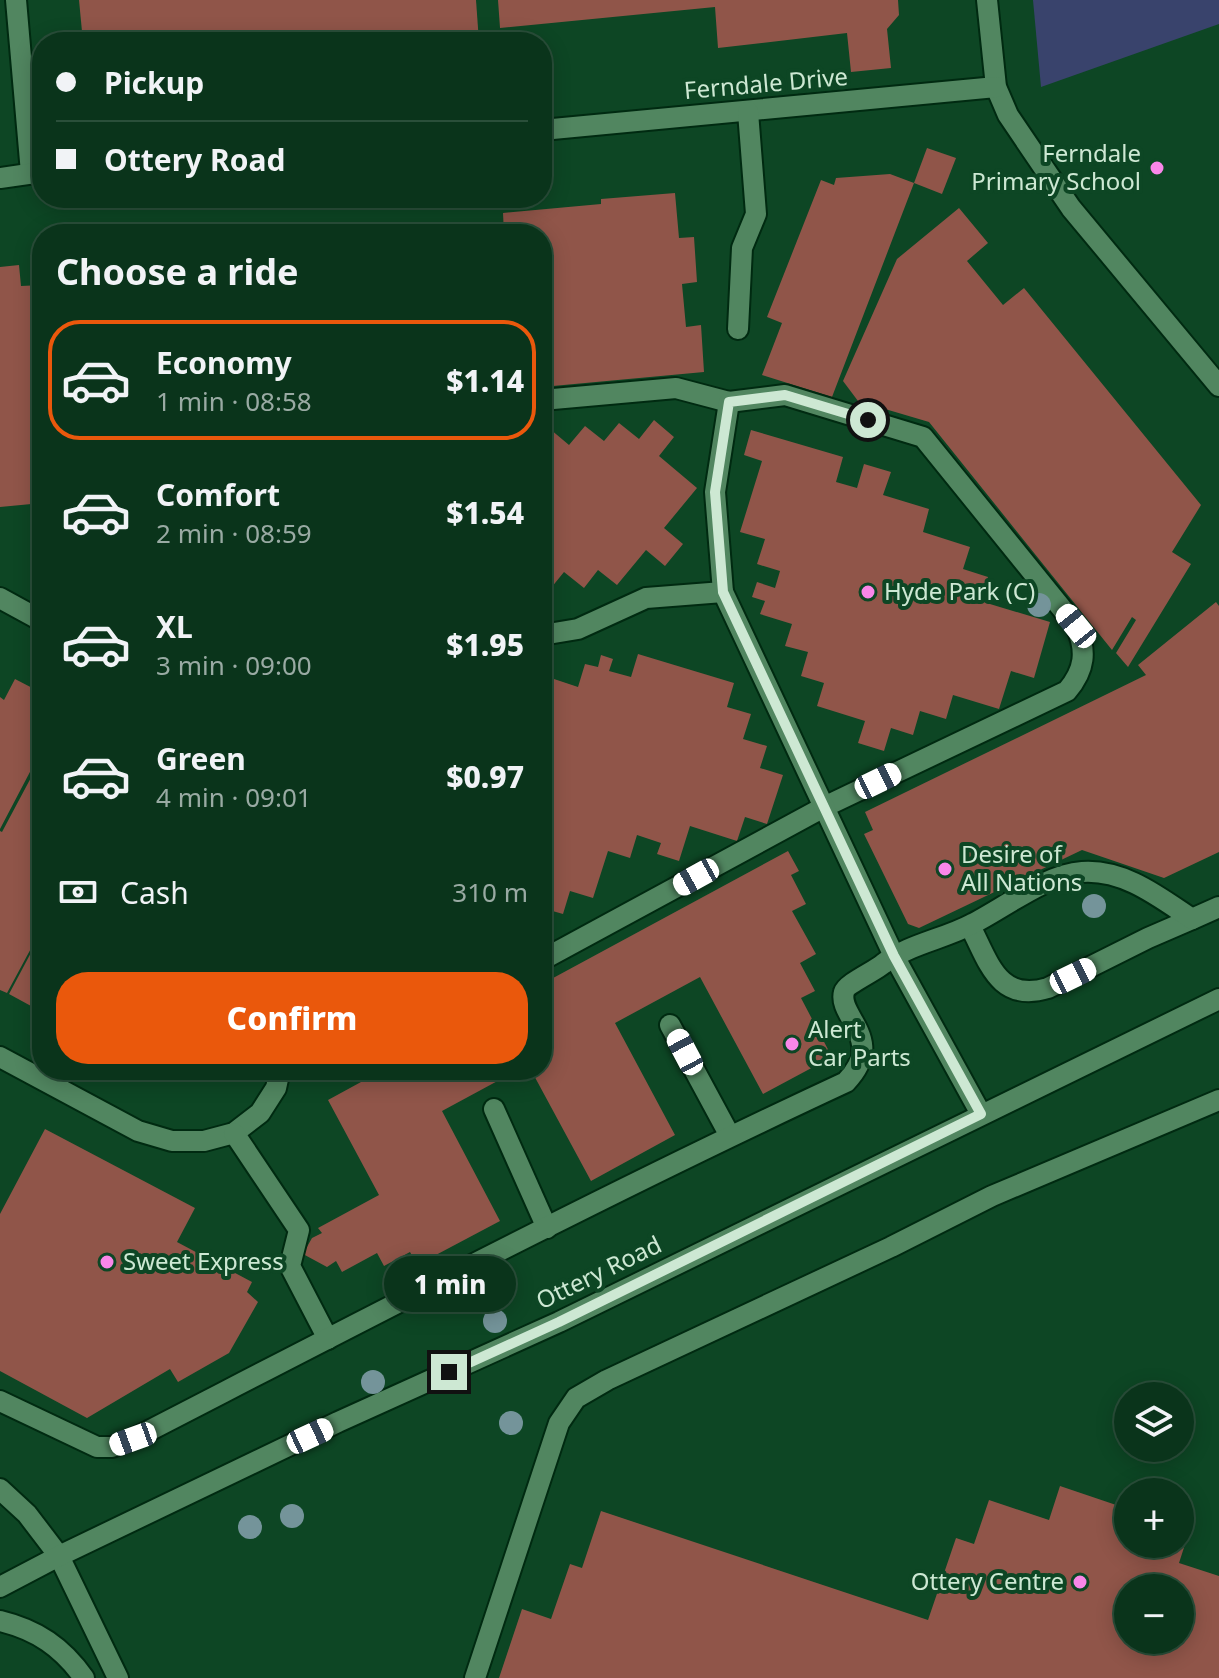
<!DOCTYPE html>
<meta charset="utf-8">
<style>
:root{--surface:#0a341b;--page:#183f28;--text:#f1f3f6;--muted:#99aaa3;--line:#2a4f3a;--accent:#ea580c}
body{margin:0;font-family:"Noto Sans",sans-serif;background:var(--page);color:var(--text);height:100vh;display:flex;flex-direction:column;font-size:30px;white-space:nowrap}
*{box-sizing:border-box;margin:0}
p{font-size:26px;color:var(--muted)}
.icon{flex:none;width:44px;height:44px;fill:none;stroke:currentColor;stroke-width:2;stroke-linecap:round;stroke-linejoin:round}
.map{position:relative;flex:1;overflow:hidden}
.sheet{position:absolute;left:32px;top:224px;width:520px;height:856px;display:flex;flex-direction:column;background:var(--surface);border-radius:32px;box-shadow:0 4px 20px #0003,0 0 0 2px var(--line)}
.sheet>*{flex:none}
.hud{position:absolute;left:32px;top:32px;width:520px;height:176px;border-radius:32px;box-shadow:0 4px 20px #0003,0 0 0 2px var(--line);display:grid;align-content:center;height:176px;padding:0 24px;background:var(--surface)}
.buttons{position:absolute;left:1114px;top:1382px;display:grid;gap:16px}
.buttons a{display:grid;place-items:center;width:80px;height:80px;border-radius:50%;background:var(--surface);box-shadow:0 4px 20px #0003,0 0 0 2px var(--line);font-size:40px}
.end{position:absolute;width:36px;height:36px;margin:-18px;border:10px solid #cde8d3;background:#111;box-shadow:0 0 0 4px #111}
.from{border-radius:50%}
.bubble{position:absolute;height:56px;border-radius:28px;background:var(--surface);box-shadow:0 4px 20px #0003,0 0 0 2px var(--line);font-size:26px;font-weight:800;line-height:56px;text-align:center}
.car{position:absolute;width:24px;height:48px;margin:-24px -12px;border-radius:10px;box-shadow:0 0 6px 2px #0007;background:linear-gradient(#fff 24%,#345 0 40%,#fff 0 76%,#345 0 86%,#fff 0)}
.hud b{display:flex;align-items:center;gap:28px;height:76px;font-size:30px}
.hud b+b{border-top:2px solid var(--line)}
.hud i{width:20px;height:20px;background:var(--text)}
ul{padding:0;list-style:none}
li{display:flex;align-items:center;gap:24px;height:120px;margin:0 16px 12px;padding:0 8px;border:4px solid transparent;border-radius:32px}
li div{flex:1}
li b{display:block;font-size:30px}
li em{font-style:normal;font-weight:800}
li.on{border-color:var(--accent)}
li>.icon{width:72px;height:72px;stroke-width:1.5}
h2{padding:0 24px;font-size:36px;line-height:96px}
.pay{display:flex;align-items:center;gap:20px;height:88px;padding:0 24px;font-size:30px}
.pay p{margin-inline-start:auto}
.cta{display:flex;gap:16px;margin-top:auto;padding:16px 24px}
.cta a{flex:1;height:92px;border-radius:32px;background:var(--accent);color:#fff;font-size:32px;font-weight:800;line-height:92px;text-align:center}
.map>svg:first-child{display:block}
</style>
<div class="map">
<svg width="1219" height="1678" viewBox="0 0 1219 1678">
<rect width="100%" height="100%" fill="#0d4624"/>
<polygon fill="#39436c" points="1033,0 1219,0 1219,24 1041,87"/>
<g fill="#905549" fill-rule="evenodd">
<polygon points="79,0 476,0 479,42 83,42"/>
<polygon points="498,0 898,0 899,15 887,29 891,68 851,72 847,33 718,48 715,7 500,28"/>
<polygon points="927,148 956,158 942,194 914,183"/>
<polygon points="890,174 914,183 832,397 762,375 782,323 767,317 821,180 834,185 836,178"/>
<polygon points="675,193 679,238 694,237 697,282 682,284 686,327 701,325 704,372 542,387 542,234 504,234 503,213 601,204 601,199"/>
<polygon points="959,208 988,243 967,261 1003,305 1024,288 1201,505 1172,552 1191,564 1128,667 1116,653 1136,620 1132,617 1112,650 929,422 858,401 843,381 897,259"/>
<polygon points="362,223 363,234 265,234 265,232"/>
<polygon points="19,265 21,286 42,285 42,503 0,507 0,267"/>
<polygon points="654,420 674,437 659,456 697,488 664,528 683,544 665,566 646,550 617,585 598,570 584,588 564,572 542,599 542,439 550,429 569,445 585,426 604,441 619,423 639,439"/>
<polygon points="751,430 843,457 836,482 857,488 864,464 891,472 883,495 929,509 923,532 970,547 963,569 988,577 980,601 1050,622 1034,678 1011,671 999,709 953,695 946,719 920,711 913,735 891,728 884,751 858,743 865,721 817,706 824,683 801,676 808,652 785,646 792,624 760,614 765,601 752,597 757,582 775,588 780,571 757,564 765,539 740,532 762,461 744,455"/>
<polygon points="1216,602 1219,606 1219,852 1164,878 1082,850 919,928 908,924 864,834 873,830 865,812 1146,675 1138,665"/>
<polygon points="638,654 734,683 727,707 751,714 743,739 767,746 760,768 783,775 767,824 745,817 737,841 690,826 679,861 657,854 661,843 637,835 630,858 608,851 593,898 570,891 563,914 542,908 542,675 578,687 585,664 598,667 601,655 613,659 609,671 631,677"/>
<polygon points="15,679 42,693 42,749 0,829 0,697 4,700"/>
<polygon points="42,757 42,928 7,993 0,990 0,831 2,832"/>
<polygon points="788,851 799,871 791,875 806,904 792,911 816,954 800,963 815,991 801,998 832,1057 763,1094 700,977 615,1023 675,1135 591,1181 531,1070 542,1070 542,984"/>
<polygon points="42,932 42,1012 9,994"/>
<polygon points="383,1070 518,1070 442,1111 500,1221 417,1265 410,1252 384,1266 377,1253 342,1272 336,1261 327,1267 303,1254 312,1238 322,1233 318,1228 379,1195 328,1100"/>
<polygon points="45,1129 195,1208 177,1242 252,1282 247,1292 258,1302 229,1353 178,1382 170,1369 87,1418 0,1371 0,1214"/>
<path d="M1060,1486L1128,1509V1544H1180V1526L1190,1529L1179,1563L1219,1576V1678H499L522,1609L551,1619L570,1564L582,1568L601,1511L928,1620L956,1538L974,1544L989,1500L1049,1520ZM1128,1588H1180V1640H1128Z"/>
</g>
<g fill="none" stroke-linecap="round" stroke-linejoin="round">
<defs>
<g id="minor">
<polyline points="16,0 31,173"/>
<polyline points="987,0 996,87 1008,115 1071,208 1219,386"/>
<polyline points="542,130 996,87"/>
<polyline points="0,178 42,172"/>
<polyline points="738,329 742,248 756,214 748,112"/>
<path d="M542,400L676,388L729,402L785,395L923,437L1076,626C1087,651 1085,670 1067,691L824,807L542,960"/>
<polyline points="729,402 715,492 723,592 894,956 981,1114"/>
<polyline points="0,598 42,621"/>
<polyline points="542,635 578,629 646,598 723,592"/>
<path d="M970,926C989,962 998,1003 1048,988L1148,938L1192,919"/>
<polyline points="670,1025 730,1136"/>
<polyline points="0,1057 138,1131 172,1141 204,1141 234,1133 260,1113 276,1088 280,1070"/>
<polyline points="494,1109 547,1228"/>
<polyline points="234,1133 299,1230 290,1266 328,1339"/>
<path d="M0,1401L97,1447H112L133,1439C370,1317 605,1194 846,1082C887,1039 837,1017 844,992C846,984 875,971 883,964C909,944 944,939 972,924C1004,908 1047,874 1082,872C1124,869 1159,897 1192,919L1219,907"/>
<polyline points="0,1489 27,1514 59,1556 118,1678"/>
<polyline points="0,1587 59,1556 338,1422 559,1322 1219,999"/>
<path d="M0,1621C37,1630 62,1647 84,1678"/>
<polyline points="475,1678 559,1423 576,1398 607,1380 891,1247 992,1196 1219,1100"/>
</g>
</defs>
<use href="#minor" stroke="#002a11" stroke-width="24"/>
<use href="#minor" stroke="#518660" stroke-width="20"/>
</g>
<g fill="#74949a">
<circle cx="1039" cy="605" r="12"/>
<circle cx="1094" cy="906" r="12"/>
<circle cx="495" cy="1321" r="12"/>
<circle cx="373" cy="1382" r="12"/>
<circle cx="511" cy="1423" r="12"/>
<circle cx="292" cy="1516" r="12"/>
<circle cx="250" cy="1527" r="12"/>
</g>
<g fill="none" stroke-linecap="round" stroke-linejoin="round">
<polyline stroke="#cde8d3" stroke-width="10" points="449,1372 559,1322 981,1114 894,956 723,592 715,492 729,402 785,395 868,420"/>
</g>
<g fill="#f987e9" stroke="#0d4624" stroke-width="3">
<circle cx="1157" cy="168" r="8"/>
<circle cx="868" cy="592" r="8"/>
<circle cx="945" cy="869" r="8"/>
<circle cx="792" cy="1044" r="8"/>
<circle cx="107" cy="1262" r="8"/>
<circle cx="1080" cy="1582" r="8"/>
</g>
<g text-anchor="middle" stroke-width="8" stroke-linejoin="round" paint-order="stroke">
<g font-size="24" fill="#cde8d3" stroke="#0d4624">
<text transform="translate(766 84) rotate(-5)" y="8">Ferndale Drive</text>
<text transform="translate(599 1273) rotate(-26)" y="8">Ottery Road</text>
</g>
<g font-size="24" fill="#cde8d3" stroke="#0d4624" text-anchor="start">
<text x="1141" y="162" text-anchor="end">Ferndale<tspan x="1141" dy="28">Primary School</tspan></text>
<text x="884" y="600">Hyde Park (C)</text>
<text x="961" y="863">Desire of<tspan x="961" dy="28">All Nations</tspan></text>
<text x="808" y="1038">Alert<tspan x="808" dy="28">Car Parts</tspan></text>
<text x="123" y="1270">Sweet Express</text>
<text x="1064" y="1590" text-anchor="end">Ottery Centre</text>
</g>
</g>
</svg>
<div class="buttons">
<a><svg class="icon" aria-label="layers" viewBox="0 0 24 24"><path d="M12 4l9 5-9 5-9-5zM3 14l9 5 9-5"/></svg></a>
<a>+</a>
<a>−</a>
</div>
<i class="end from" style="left:868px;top:420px"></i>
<i class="end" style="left:449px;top:1372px"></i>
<div class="bubble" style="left:384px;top:1256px;width:132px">1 min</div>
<i class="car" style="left:1076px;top:626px;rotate:321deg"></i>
<i class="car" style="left:878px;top:781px;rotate:64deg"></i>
<i class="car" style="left:696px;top:877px;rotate:241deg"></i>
<i class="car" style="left:1073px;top:976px;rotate:64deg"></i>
<i class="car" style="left:685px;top:1052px;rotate:332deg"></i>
<i class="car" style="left:310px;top:1436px;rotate:65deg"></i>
<i class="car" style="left:133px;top:1439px;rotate:250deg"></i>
<div class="hud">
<b><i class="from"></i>Pickup</b>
<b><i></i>Ottery Road</b>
</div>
<section class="sheet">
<h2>Choose a ride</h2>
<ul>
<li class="on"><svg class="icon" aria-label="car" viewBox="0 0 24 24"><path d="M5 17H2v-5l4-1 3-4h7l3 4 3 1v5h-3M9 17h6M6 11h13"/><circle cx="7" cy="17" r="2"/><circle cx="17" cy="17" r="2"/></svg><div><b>Economy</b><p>1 min · 08:58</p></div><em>$1.14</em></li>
<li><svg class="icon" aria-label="car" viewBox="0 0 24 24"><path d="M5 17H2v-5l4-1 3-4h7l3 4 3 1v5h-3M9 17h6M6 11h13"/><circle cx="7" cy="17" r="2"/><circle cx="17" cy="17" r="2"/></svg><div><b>Comfort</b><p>2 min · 08:59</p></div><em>$1.54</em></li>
<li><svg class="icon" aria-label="car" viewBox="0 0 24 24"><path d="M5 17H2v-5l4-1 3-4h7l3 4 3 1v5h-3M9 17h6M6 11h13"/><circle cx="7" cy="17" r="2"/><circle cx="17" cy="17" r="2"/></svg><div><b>XL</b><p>3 min · 09:00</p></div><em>$1.95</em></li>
<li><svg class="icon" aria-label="car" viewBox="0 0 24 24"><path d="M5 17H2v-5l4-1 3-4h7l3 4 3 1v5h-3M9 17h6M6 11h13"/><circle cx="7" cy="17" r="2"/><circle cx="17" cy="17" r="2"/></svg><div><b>Green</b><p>4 min · 09:01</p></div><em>$0.97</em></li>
</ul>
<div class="pay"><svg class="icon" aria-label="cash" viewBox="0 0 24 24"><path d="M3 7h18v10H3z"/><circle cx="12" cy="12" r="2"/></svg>Cash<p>310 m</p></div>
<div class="cta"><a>Confirm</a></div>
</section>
</div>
